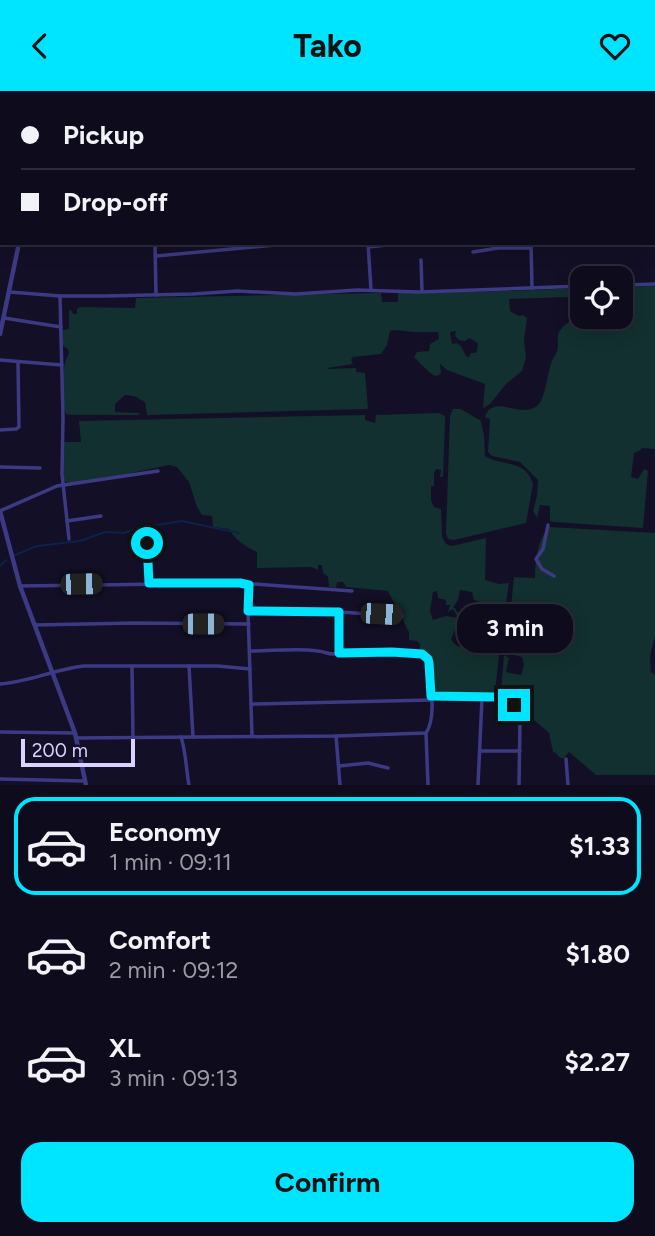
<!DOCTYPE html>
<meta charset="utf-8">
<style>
:root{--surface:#0e0b1c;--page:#1c1929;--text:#f1f3f6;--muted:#9b9ba3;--line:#2e2b3b;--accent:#00e5ff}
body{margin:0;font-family:Figtree,sans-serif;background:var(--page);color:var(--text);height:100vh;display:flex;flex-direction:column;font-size:26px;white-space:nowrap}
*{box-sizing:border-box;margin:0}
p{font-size:23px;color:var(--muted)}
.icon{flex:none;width:38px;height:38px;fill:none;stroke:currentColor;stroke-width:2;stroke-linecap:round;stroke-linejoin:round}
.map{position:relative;height:694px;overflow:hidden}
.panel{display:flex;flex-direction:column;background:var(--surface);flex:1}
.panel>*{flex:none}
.hud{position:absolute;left:0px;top:0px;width:656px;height:154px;box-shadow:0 4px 18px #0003,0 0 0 2px var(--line);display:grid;align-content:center;height:154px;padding:0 21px;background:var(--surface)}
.buttons{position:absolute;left:570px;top:175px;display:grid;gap:14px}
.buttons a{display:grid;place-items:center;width:63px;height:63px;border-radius:14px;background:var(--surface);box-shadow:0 4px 18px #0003,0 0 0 2px var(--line);font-size:35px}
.scale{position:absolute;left:21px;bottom:18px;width:114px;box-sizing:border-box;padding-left:7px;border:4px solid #d9d4ff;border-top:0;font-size:19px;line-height:24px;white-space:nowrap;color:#d9d4ff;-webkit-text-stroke:5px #130f26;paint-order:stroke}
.end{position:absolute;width:32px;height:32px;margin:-16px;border:9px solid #00e5ff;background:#111;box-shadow:0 0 0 4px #111}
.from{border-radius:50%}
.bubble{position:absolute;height:49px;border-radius:21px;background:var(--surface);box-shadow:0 4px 18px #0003,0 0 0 2px var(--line);font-size:23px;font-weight:700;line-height:49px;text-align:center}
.car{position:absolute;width:21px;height:42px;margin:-21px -10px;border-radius:9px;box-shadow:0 0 5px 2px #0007;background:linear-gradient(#222 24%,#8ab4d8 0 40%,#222 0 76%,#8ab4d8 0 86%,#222 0)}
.hud b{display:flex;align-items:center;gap:24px;height:66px;font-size:26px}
.hud b+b{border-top:2px solid var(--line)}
.hud i{width:18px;height:18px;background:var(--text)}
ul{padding:12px 0 0;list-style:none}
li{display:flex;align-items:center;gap:21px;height:98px;margin:0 14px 10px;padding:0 7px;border:4px solid transparent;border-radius:21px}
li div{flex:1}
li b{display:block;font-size:26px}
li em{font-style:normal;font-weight:700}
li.current{border-color:var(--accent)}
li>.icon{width:63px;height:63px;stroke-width:1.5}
.cta{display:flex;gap:14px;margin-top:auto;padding:14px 21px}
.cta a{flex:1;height:80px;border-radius:21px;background:var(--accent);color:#111;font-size:28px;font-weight:700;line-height:80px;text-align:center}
header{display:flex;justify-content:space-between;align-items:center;height:91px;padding:0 21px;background:var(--accent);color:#111;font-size:32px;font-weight:700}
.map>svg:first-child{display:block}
</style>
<header><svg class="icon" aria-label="back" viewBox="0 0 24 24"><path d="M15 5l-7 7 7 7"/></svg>Tako<svg class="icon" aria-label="heart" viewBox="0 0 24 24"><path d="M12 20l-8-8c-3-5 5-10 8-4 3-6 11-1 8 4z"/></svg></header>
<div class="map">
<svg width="655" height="694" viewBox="0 0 655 694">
<rect width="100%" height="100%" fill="#130f26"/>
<g fill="#12302f" fill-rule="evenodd">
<path d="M655,195V358L642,357L639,360L634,362L631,386L638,388L644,378L648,380L643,437L554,431L550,430V415L540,414L537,427L533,420L537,405L538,389L520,371L492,365L488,361L490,328L485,326C493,302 520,328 537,315C546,308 547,281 552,270C553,266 556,264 557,260C559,256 557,249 558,244C561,232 577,232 575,213L567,206L509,208L510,220L519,225L523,224L527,227L524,249L526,267L522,280L506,293L490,313L483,317L485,293L447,279L440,273L441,283L435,285L429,281L414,266L417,261L429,260L430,253L439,248L438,241H414L394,239L390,240L387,254L381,263L353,266L351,269L353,273L327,277L328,278L356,277V281L365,282L368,318L147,324L145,311L134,305L125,304L115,313V321L141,322L138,324H72L66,323C60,308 61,276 69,262L68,258L63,255L62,239L69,238V219L72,220L73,223H77V218L80,216L135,217L136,207L381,202L382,211H398V202L506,200L583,197V226H621V196ZM456,240L455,245L459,249L465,250L469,247L478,252L477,260L475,262H471L469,266L466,265L461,255L457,252L452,253L450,241Z"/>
<path d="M453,318H461L481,330L484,345L485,365C503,376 526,368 533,393L526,432L454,449L448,448L446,442L450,325Z"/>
<path d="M439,322L445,325V332L443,386H440L441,379L436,378L434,382V395H431V409L434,416L441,418L442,446L446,453L452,455L486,447L485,489L499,493L509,492L503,533L499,535L491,528L478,523L481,511L474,509L472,501L460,499L458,509L453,517H455L457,521L472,524L461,527L487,530L502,538L495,601L489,604L440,603L432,597L429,566L427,562L420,560V553L417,550L409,549V541L388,500L346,496L343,491H337L336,497L329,496L328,486L323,482L322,474H318V479L311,476L257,477V461C246,456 235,449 229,438L213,436L212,425L202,424L197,416L189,391L177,376L169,374L113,386L69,392L64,390L63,351H81L79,330L365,324V329L375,332L376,324ZM437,500L438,507L446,509V514H450L448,521L453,518L458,527L446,525L433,529L430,520L433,501ZM455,539L469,541L471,543L470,553C463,559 455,556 451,548Z"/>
<path d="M549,436L655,442V545L650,565L651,581L655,584V684H596L569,661L564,667H560L556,662L553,661L549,642L533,628L523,627L518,614L501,601L504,564L509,567L506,581L521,584L524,574L522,566L505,562L506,553L524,556L525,546H522V541L509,534L514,486L535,487C535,472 537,456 544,443L547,442Z"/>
</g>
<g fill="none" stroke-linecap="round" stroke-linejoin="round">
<g stroke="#0c2248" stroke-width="2">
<polyline points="454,2 455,0"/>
<polyline points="629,152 655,155"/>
<polyline points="15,464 37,455 80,450 105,441 124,442 138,437 182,430 239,442"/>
<polyline points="0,475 6,469"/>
</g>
<g stroke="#3d3a85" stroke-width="3.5">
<polyline points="44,0 45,2"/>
<polyline points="236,0 236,2"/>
<polyline points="272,0 272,2"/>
<polyline points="309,0 309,2"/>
<polyline points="353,0 353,2"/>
<polyline points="395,0 395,2"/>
<polyline points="432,0 432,2"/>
<polyline points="561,0 561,2"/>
<polyline points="92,2 92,0"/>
<polyline points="0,15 2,16"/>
<polyline points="654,24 655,24"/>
<polyline points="654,72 655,72"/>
<polyline points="0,119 2,116"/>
<polyline points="155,152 156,204"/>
<polyline points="368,152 371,199"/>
<polyline points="531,152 532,197"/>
<polyline points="369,156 404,152"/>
<polyline points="473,161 498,157 531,157"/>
<polyline points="156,165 297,152"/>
<polyline points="421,169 422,200"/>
<polyline points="621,194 655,193"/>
<polyline points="10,201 60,205 105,205 193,203 237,200 296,203 357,199 419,201 583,195"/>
<polyline points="60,205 63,327 62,383 69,448"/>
<polyline points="4,227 61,236"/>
<polyline points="0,269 62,274"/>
<polyline points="0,339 16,338 19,336 18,271"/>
<polyline points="0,376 40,377"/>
<polyline points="0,420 57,395 158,380"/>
<polyline points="67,430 101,425"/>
<polyline points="548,434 543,458 536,468 542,478 554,485"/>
<polyline points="147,451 149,492"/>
<polyline points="249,494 248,520 252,645"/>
<polyline points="20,495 240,492 352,500"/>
<polyline points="248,520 339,521 402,525"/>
<polyline points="339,521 339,561"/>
<polyline points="35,534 134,532 249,533"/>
<polyline points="132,575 133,647"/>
<polyline points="189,575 193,646"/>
<path d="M0,593C29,591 55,578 84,575H218L250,578"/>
<path d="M432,605L498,606C511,608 519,617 520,629L519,694"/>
<polyline points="251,613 431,609"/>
<polyline points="0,641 75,642"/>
<polyline points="426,642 428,694"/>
<polyline points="336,645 340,694"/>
<path d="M181,646C186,661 186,678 189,694"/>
<path d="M76,647L336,645L426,642C437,626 430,592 429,572L427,568L422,563L392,561L339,562C330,565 327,561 318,560C296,557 272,560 250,560"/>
<polyline points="481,660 520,660"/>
<polyline points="566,668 568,694"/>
<polyline points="339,675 368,672 388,677"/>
<polyline points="0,688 85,690"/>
<polyline points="478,694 482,607"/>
</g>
<g stroke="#3d3a85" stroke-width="4.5">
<polyline points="0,112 2,113"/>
<polyline points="0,243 19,152"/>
<polyline points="0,420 20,495 75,642 86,694"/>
</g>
</g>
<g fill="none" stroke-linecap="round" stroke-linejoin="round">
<polyline stroke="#00e5ff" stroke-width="9" points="147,452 149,492 240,492 249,494 248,520 339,521 339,562 392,561 422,563 428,568 429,572 431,605 498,606 504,607 514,614"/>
</g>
</svg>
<div class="buttons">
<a><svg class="icon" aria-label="locate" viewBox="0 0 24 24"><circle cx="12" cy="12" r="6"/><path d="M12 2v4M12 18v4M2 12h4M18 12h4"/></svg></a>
</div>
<div class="scale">200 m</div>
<i class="end from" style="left:147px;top:452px"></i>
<i class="end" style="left:514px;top:614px"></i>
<div class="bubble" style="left:457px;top:513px;width:116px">3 min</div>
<i class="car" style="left:81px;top:493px;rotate:89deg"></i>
<i class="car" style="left:381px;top:523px;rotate:93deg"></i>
<i class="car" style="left:203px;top:533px;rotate:90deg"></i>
<div class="hud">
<b><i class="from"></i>Pickup</b>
<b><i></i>Drop-off</b>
</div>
</div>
<section class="panel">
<ul>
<li class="current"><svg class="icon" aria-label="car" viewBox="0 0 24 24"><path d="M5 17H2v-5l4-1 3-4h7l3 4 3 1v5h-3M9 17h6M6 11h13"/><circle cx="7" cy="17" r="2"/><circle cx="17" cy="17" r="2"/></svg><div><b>Economy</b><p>1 min · 09:11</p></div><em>$1.33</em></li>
<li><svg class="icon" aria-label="car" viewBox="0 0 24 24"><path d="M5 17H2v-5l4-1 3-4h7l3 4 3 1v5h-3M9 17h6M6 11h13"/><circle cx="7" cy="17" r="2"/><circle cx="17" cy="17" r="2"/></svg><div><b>Comfort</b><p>2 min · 09:12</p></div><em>$1.80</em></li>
<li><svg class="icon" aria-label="car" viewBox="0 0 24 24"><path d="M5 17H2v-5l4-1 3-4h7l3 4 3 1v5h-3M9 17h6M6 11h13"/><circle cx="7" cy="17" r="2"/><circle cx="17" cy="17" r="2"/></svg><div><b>XL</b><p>3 min · 09:13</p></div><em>$2.27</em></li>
</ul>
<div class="cta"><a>Confirm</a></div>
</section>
